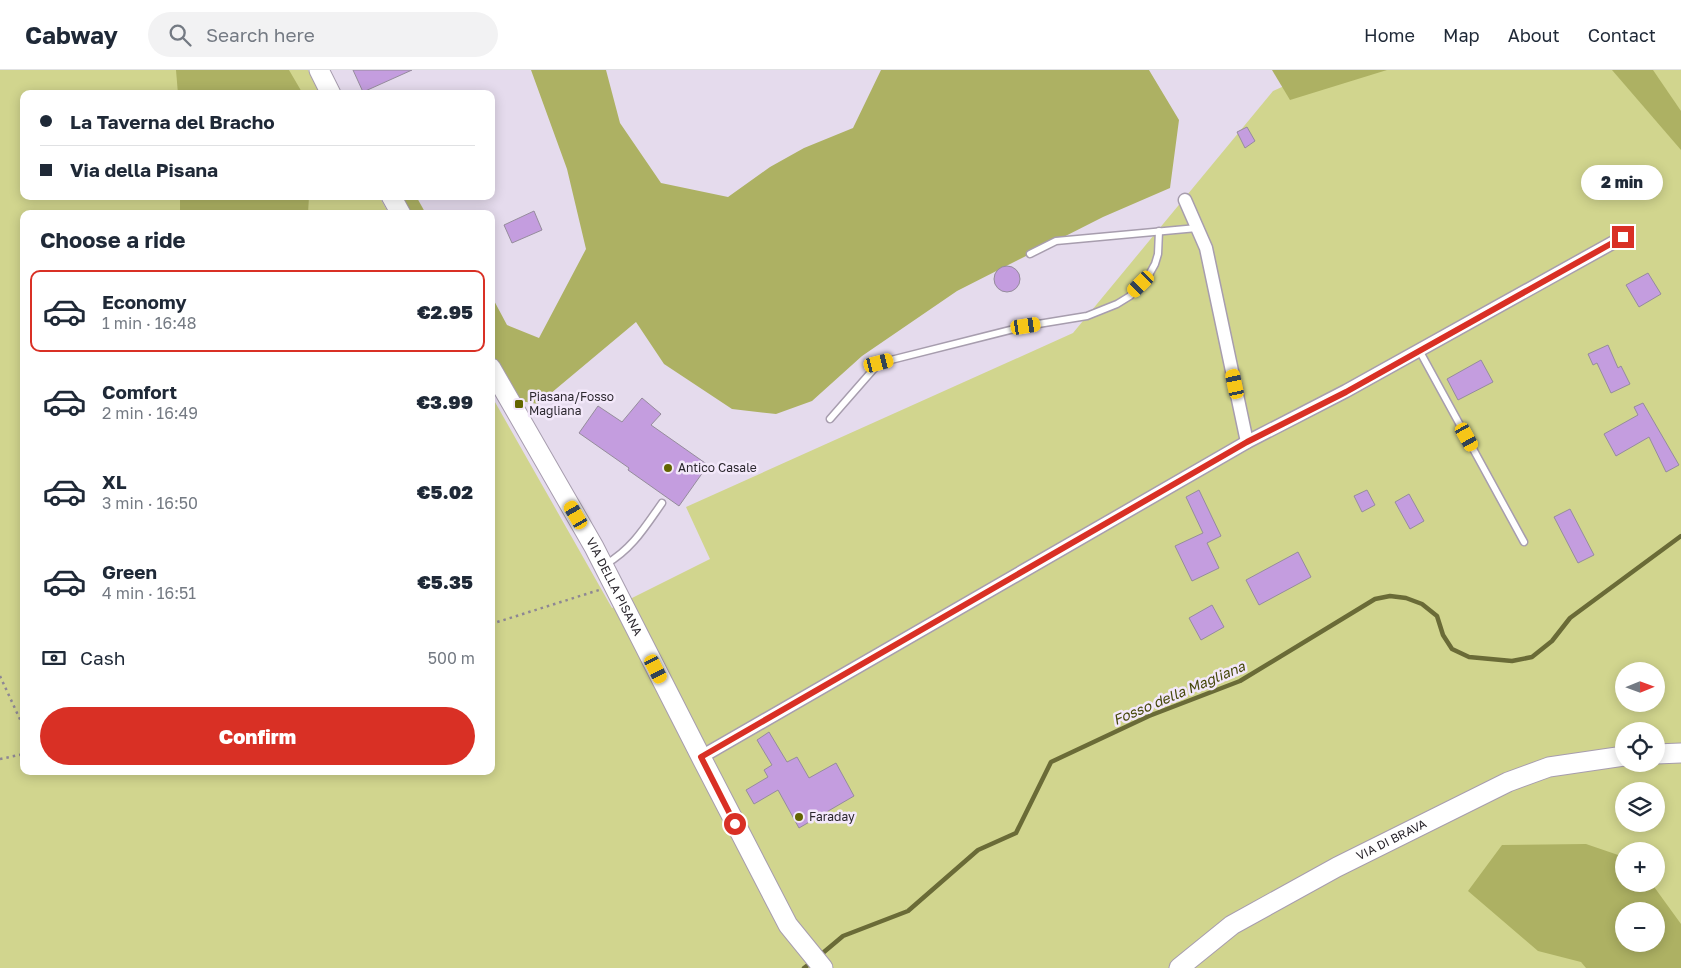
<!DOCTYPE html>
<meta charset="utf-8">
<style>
:root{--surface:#fff;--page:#f2f2f3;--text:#1f2937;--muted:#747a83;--line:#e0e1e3;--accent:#d93025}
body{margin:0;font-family:"Golos Text",sans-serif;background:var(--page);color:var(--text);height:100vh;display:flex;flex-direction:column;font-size:19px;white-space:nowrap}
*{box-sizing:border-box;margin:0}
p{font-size:16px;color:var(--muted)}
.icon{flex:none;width:28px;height:28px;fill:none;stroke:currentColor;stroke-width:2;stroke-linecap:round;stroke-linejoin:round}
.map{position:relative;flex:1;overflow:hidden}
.panel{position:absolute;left:20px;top:140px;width:475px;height:565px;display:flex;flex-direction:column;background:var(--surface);border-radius:10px;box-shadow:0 2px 12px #0003}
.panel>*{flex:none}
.hud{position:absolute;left:20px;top:20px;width:475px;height:110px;border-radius:10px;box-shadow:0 2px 12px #0003;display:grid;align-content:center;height:110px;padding:0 20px;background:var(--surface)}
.needle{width:32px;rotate:89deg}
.fabs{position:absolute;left:1615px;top:592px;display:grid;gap:10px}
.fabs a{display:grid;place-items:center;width:50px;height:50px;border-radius:50%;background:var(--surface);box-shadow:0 2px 12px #0003;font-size:25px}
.end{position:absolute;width:22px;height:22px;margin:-11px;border:6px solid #d93025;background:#fff;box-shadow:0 0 0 2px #fff}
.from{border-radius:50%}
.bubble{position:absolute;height:35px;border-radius:18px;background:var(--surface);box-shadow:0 2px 12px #0003;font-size:16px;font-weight:800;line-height:35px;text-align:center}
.car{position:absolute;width:15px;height:30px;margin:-15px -8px;border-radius:6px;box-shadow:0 0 4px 1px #0007;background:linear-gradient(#f5c518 24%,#345 0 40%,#f5c518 0 76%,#345 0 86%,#f5c518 0)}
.hud b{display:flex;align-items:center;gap:18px;height:48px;font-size:19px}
.hud b+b{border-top:1px solid var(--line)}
.hud i{width:12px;height:12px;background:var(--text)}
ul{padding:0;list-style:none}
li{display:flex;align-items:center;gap:15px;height:82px;margin:0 10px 8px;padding:0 10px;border:2px solid transparent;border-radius:10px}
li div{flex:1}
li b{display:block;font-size:19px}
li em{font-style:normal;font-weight:800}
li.on{border-color:var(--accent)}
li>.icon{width:45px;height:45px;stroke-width:1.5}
h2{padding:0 20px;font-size:22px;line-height:60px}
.pay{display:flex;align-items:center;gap:12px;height:55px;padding:0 20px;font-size:19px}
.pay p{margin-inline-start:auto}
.primary-button{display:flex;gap:10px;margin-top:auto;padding:10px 20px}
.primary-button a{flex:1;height:58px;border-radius:30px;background:var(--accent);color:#fff;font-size:20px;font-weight:800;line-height:58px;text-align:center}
header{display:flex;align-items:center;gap:30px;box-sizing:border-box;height:70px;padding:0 25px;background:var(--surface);border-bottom:1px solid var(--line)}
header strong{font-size:24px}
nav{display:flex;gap:28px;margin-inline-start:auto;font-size:18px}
.search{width:350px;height:45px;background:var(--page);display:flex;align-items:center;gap:12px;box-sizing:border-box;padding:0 18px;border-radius:28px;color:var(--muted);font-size:19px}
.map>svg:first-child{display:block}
</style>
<header>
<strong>Cabway</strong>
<div class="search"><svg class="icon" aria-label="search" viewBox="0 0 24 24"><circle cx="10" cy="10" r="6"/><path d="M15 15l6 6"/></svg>Search here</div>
<nav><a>Home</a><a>Map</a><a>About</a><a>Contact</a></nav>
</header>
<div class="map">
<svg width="1681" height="898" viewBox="0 0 1681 898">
<rect width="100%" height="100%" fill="#e5dbed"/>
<path fill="#d1d58e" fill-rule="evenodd" d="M0,0H308L321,24H24V126H379L389,144H24V701H491V325L612,538L710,489L686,437L1073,263L1273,21L1320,0H1681V898H0ZM1624,601H1656V634H1624ZM1624,661H1656V694H1624ZM1624,721H1656V754H1624ZM1624,781H1656V814H1624ZM1624,841H1656V874H1624Z"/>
<g fill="#adb163" fill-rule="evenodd">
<polygon points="176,0 289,0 303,24 178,24"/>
<polygon points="531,0 606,0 620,53 661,113 728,127 770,97 804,78 853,58 881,0 1149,0 1179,50 1170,118 1103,147 957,221 862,286 812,331 776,344 732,339 664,294 636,252 538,334 521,331 491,282 491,225 507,255 539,268 586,179 567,99"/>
<polygon points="1272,0 1387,0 1290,30"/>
<polygon points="1612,0 1653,0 1681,41 1681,80"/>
<polygon points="180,126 309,126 308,144 180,144"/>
<polygon points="398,126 416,126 426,144 407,144"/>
<path d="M1586,774L1624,787V814H1652L1681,854V898H1586L1581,892L1538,881L1468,821L1502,775ZM1656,841V874H1624V841Z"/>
</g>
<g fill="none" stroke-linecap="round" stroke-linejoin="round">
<g stroke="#6a6b37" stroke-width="4.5">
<polyline points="818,887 843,866 908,841 978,780 1016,763 1051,692 1149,646 1240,611 1375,529 1390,526 1406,528 1422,534 1437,546 1443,565 1452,579 1469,587 1512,591 1532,587 1552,571 1570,548 1681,466"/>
<polyline points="804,898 812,892"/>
</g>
</g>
<g fill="#c49ddf" stroke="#958c9c">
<polygon points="353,0 412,0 363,22"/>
<polygon points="1247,57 1255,71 1245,78 1237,62"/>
<polygon points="534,141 542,160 512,173 504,155"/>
<circle cx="1007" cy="209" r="13"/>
<polygon points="1648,203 1661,224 1639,237 1626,215"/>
<polygon points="1608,275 1618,298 1621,296 1630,314 1611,323 1597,293 1593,295 1588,284"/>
<polygon points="1481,290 1493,312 1458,330 1447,309"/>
<polygon points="642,328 661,344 651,355 708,395 679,436 628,400 629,398 579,363 598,336 622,352"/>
<polygon points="1643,333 1679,395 1666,402 1649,367 1616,386 1604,364 1638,345 1634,337"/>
<polygon points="1199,420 1221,466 1207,473 1219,498 1192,511 1175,476 1203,463 1186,427"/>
<polygon points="1367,420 1375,435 1362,442 1354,426"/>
<polygon points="1409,424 1424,451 1410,459 1395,432"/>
<polygon points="1570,439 1594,485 1578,493 1554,447"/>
<polygon points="1298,482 1311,507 1259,535 1246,510"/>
<polygon points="1212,535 1224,557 1201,570 1189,548"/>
<polygon points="769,662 787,692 797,687 809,708 836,693 854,726 799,758 778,720 754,734 746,720 768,707 764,700 772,695 757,670"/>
</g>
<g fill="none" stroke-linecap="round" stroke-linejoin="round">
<defs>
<g id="lane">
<polyline points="1030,184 1056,171 1197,158"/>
<polyline points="1419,280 1524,472"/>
<polyline points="830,349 879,293 1026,256 1087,246 1117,234 1130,226 1150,203 1155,194 1158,184 1159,161"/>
<path d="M606,494C632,479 645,457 662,433"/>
</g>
<g id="street">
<polyline points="1185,130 1206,178 1247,372"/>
<polyline points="701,687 1247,372 1346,321 1623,167"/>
</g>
<g id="secondary">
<polyline points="319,0 331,24"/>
<polyline points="391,126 401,144"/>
<path id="s1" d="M491,298L594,477L701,687L788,855L823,898"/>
<polyline points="1656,684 1681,683"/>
<path id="s2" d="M1179,898L1232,855L1337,797L1508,712L1549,697L1624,686"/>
</g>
</defs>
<use href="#lane" stroke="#a79dae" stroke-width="9"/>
<use href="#street" stroke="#a79dae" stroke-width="15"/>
<use href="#secondary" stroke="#a79dae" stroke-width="21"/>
<g stroke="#8e8794" stroke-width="2.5" stroke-dasharray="2.5 4" stroke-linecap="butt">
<polyline points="491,554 599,520"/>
<polyline points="0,606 24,658"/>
<polyline points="0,689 24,684"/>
</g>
<use href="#lane" stroke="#fff" stroke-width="6"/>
<use href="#street" stroke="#fff" stroke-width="12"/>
<use href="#secondary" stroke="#fff" stroke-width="19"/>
</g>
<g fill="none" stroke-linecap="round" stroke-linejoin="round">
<polyline stroke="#d93025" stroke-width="6" points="735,754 701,687 1247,372 1346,322 1623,167"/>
</g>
<g fill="#636500" stroke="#f3e8fa" stroke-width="2">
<rect x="514" y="329" width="10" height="10" rx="2.5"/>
<circle cx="668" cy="398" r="5"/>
<circle cx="799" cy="747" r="5"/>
</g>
<g text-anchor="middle" stroke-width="5" stroke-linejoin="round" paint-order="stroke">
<g font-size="12" fill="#2c282f" stroke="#f3e8fa" text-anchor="start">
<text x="529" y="331">Piasana/Fosso<tspan x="529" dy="14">Magliana</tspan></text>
<text x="678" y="402">Antico Casale</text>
<text x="809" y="751">Faraday</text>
</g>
<g font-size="12" fill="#2c282f" stroke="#f3e8fa">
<text dy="4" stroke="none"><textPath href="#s1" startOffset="251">VIA DELLA PISANA</textPath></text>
<text dy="4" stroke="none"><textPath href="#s2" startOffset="249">VIA DI BRAVA</textPath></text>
</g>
<g font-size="14" font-style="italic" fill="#46480a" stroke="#f3e8fa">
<text transform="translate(1179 623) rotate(-23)" y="5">Fosso della Magliana</text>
</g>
</g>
</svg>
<div class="fabs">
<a><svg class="needle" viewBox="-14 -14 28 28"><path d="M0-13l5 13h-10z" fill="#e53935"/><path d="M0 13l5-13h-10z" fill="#747a83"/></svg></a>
<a><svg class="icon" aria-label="locate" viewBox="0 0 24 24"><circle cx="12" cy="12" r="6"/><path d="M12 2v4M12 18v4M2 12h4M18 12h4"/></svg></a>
<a><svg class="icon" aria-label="layers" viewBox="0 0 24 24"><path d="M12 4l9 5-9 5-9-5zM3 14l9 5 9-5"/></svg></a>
<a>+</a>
<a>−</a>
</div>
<i class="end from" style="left:735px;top:754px"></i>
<i class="end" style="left:1623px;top:167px"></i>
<div class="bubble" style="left:1581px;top:95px;width:82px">2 min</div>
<i class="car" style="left:1141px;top:214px;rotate:225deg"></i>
<i class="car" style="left:1026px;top:256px;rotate:81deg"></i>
<i class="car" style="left:879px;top:293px;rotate:76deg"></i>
<i class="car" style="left:1235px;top:314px;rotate:348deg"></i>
<i class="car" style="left:1467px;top:367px;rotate:151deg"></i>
<i class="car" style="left:576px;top:445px;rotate:330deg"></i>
<i class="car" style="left:656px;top:599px;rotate:153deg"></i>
<div class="hud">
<b><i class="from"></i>La Taverna del Bracho</b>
<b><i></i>Via della Pisana</b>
</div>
<section class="panel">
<h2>Choose a ride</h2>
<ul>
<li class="on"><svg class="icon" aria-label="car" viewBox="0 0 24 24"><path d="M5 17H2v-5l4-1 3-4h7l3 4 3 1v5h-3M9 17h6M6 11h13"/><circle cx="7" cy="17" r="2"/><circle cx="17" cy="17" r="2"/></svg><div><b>Economy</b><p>1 min · 16:48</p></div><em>€2.95</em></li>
<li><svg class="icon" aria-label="car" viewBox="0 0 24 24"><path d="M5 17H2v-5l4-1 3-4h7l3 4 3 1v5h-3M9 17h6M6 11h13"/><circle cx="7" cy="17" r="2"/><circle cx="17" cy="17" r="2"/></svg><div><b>Comfort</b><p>2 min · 16:49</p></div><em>€3.99</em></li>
<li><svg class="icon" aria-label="car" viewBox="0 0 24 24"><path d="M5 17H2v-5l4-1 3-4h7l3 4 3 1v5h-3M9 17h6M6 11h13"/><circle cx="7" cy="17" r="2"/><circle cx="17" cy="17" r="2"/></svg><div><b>XL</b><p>3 min · 16:50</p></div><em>€5.02</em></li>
<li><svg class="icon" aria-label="car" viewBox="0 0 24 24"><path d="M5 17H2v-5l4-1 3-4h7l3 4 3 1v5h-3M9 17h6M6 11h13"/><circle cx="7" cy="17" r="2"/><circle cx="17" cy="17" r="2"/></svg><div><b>Green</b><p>4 min · 16:51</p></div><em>€5.35</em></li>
</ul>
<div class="pay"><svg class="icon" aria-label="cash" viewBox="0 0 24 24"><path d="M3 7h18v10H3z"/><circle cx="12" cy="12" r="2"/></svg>Cash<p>500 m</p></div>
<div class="primary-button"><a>Confirm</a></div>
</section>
</div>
